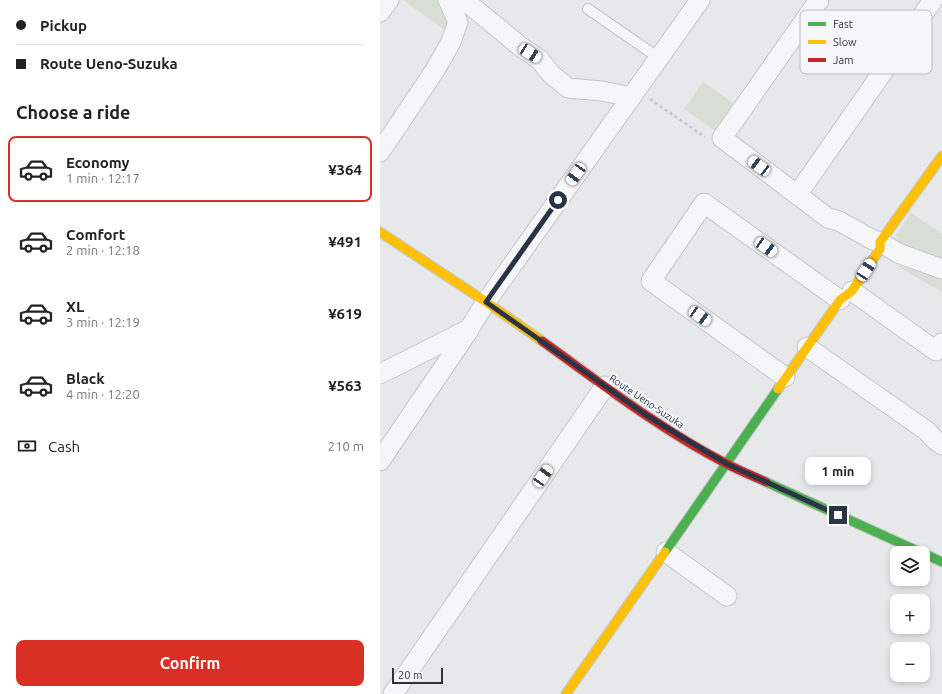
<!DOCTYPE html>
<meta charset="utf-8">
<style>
:root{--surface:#fff;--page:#f2f2f2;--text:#222;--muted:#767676;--line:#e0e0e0;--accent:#d93025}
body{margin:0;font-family:Ubuntu,sans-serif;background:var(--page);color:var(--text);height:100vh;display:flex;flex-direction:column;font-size:15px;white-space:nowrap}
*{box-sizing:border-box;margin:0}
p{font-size:13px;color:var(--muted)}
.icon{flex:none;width:22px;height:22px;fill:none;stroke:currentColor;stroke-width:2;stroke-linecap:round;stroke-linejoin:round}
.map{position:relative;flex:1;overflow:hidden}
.details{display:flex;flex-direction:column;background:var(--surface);width:380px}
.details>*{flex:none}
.banner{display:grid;align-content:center;height:88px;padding:0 16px;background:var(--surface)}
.fabs{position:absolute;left:510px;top:546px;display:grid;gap:8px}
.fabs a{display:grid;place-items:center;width:40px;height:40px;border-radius:8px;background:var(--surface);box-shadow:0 2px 6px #0003;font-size:20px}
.scale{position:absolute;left:12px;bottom:10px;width:51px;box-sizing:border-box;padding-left:4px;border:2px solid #2b3445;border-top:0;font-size:11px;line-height:14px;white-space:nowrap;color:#2b3445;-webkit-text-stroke:3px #f4f6f9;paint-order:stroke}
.end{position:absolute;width:18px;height:18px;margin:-9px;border:5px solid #2b3445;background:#fff;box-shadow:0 0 0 2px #fff}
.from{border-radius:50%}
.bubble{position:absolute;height:28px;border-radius:8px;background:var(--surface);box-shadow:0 2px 6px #0003;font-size:13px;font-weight:600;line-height:28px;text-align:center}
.car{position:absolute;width:12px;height:24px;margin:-12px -6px;border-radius:5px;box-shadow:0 0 3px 1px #0007;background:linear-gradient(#fff 24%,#345 0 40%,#fff 0 76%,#345 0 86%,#fff 0)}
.banner b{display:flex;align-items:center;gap:14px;height:38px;font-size:15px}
.banner b+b{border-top:1px solid var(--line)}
.banner i{width:10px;height:10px;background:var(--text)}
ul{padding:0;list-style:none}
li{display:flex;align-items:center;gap:12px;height:66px;margin:0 8px 6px;padding:0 8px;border:2px solid transparent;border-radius:8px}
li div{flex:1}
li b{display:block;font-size:15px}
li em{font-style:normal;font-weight:600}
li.on{border-color:var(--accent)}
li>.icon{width:36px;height:36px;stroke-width:1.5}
h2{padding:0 16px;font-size:18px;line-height:48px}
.pay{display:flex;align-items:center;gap:10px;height:44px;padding:0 16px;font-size:15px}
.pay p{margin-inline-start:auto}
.button{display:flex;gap:8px;margin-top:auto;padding:8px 16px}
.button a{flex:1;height:46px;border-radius:8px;background:var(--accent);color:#fff;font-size:16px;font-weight:600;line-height:46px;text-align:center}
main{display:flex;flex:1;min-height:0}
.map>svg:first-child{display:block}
</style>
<main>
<section class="details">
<div class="banner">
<b><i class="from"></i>Pickup</b>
<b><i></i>Route Ueno-Suzuka</b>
</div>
<h2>Choose a ride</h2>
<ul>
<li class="on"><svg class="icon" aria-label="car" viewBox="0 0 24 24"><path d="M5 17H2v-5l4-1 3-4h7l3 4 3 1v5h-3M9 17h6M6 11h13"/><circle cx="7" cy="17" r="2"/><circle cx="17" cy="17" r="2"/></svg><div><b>Economy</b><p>1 min · 12:17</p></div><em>¥364</em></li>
<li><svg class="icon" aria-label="car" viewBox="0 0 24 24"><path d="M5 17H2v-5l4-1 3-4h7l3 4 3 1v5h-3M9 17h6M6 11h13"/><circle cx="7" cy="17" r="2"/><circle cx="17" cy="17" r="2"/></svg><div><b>Comfort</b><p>2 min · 12:18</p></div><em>¥491</em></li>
<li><svg class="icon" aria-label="car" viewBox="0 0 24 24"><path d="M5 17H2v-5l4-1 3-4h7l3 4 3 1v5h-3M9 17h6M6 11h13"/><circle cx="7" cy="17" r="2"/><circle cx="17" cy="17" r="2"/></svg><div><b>XL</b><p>3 min · 12:19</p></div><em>¥619</em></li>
<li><svg class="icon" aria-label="car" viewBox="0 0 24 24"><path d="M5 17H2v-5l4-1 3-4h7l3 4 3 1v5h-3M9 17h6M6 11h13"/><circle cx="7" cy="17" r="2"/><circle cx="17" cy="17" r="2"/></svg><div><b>Black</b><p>4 min · 12:20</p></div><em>¥563</em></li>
</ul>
<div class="pay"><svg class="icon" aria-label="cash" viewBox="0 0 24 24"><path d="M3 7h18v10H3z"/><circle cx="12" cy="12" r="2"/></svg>Cash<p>210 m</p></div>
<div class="button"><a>Confirm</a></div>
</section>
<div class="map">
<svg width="562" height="694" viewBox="0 0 562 694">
<rect width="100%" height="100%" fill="#e6e8ea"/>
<g fill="#d6ded6">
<polygon points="23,0 60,0 68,15 68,32"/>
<polygon points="323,82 357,106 338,133 304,109"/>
<polygon points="531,213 562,234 562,261 523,249 516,235"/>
<polygon points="514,264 562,278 562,292"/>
</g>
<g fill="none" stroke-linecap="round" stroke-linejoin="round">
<defs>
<polyline id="lane" points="208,9 279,58"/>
<g id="street">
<polyline points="84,0 141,47 159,59 171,74 188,88 222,91 251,97"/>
<polyline points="439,0 342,138 448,218 459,221 493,240 500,242 518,253 562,269"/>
<polyline points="0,12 9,0"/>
<polyline points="0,152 55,70 71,42 78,22 68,0"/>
<polyline points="417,195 553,0"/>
<polyline points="472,291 556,351 562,343"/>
<polyline points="427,347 547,431 554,439 562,445"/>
<polyline points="0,374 89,329 106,302 320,0"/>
<polyline points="405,377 271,281 324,203 460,300"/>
<polyline points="0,461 89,330"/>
<polyline points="286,552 347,596"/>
<polyline points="13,694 225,386"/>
</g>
<g id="fast">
<polyline points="386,482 542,553"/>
<polyline points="285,552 398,389"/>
<polyline points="543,553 562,562"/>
</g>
<g id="slow">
<polyline points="0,232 106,302 162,341"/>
<polyline points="398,389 460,300 472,291 500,249 500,242 562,156"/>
<polyline points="186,694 285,552"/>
</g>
<path id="jam" d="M162,341C222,384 281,430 347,464C360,471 373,476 386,482"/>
</defs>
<use href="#lane" stroke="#c4c6c8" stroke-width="12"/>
<use href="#street" stroke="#c4c6c8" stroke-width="21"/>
<use href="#fast" stroke="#c4c6c8" stroke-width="11"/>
<use href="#slow" stroke="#c4c6c8" stroke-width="11"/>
<use href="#jam" stroke="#c4c6c8" stroke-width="11"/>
<polyline stroke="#c5c6ca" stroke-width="2.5" stroke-dasharray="3 3" stroke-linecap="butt" points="270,99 325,137"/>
<use href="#lane" stroke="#f5f6f7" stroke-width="10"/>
<use href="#street" stroke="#f5f6f7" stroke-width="19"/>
<use href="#fast" stroke="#4caf50" stroke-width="9"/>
<use href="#slow" stroke="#ffc107" stroke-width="9"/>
<use href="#jam" stroke="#c62828" stroke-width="9"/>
</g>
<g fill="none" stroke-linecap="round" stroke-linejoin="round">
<polyline stroke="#2b3445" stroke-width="5" points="178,200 106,302 266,415 302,437 347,464 458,515"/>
</g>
<g text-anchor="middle" stroke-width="4" stroke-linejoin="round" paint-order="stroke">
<g font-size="10" fill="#2b3445" stroke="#f4f6f9">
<text transform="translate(267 401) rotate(34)" y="4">Route Ueno-Suzuka</text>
</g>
</g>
<rect x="420" y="10" width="132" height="64" rx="6" fill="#f4f6f9" stroke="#b8bcc3" stroke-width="1"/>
<rect x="428" y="22" width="18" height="4" fill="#4caf50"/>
<rect x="428" y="40" width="18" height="4" fill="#ffc107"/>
<rect x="428" y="58" width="18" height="4" fill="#c62828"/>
<g font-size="11" fill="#2b3445">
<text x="453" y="28">Fast</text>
<text x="453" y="46">Slow</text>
<text x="453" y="64">Jam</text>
</g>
</svg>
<div class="fabs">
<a><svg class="icon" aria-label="layers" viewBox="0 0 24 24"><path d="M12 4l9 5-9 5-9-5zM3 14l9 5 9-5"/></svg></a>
<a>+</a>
<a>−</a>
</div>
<div class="scale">20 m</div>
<i class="end from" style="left:178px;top:200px"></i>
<i class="end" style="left:458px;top:515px"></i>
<div class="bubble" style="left:425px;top:457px;width:66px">1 min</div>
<i class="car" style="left:150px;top:53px;rotate:123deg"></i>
<i class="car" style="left:379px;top:166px;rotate:307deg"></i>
<i class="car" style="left:196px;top:174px;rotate:215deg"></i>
<i class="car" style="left:386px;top:247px;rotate:125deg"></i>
<i class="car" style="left:486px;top:270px;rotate:33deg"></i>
<i class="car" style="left:320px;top:316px;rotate:125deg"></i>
<i class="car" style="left:163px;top:476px;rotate:35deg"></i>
</div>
</main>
